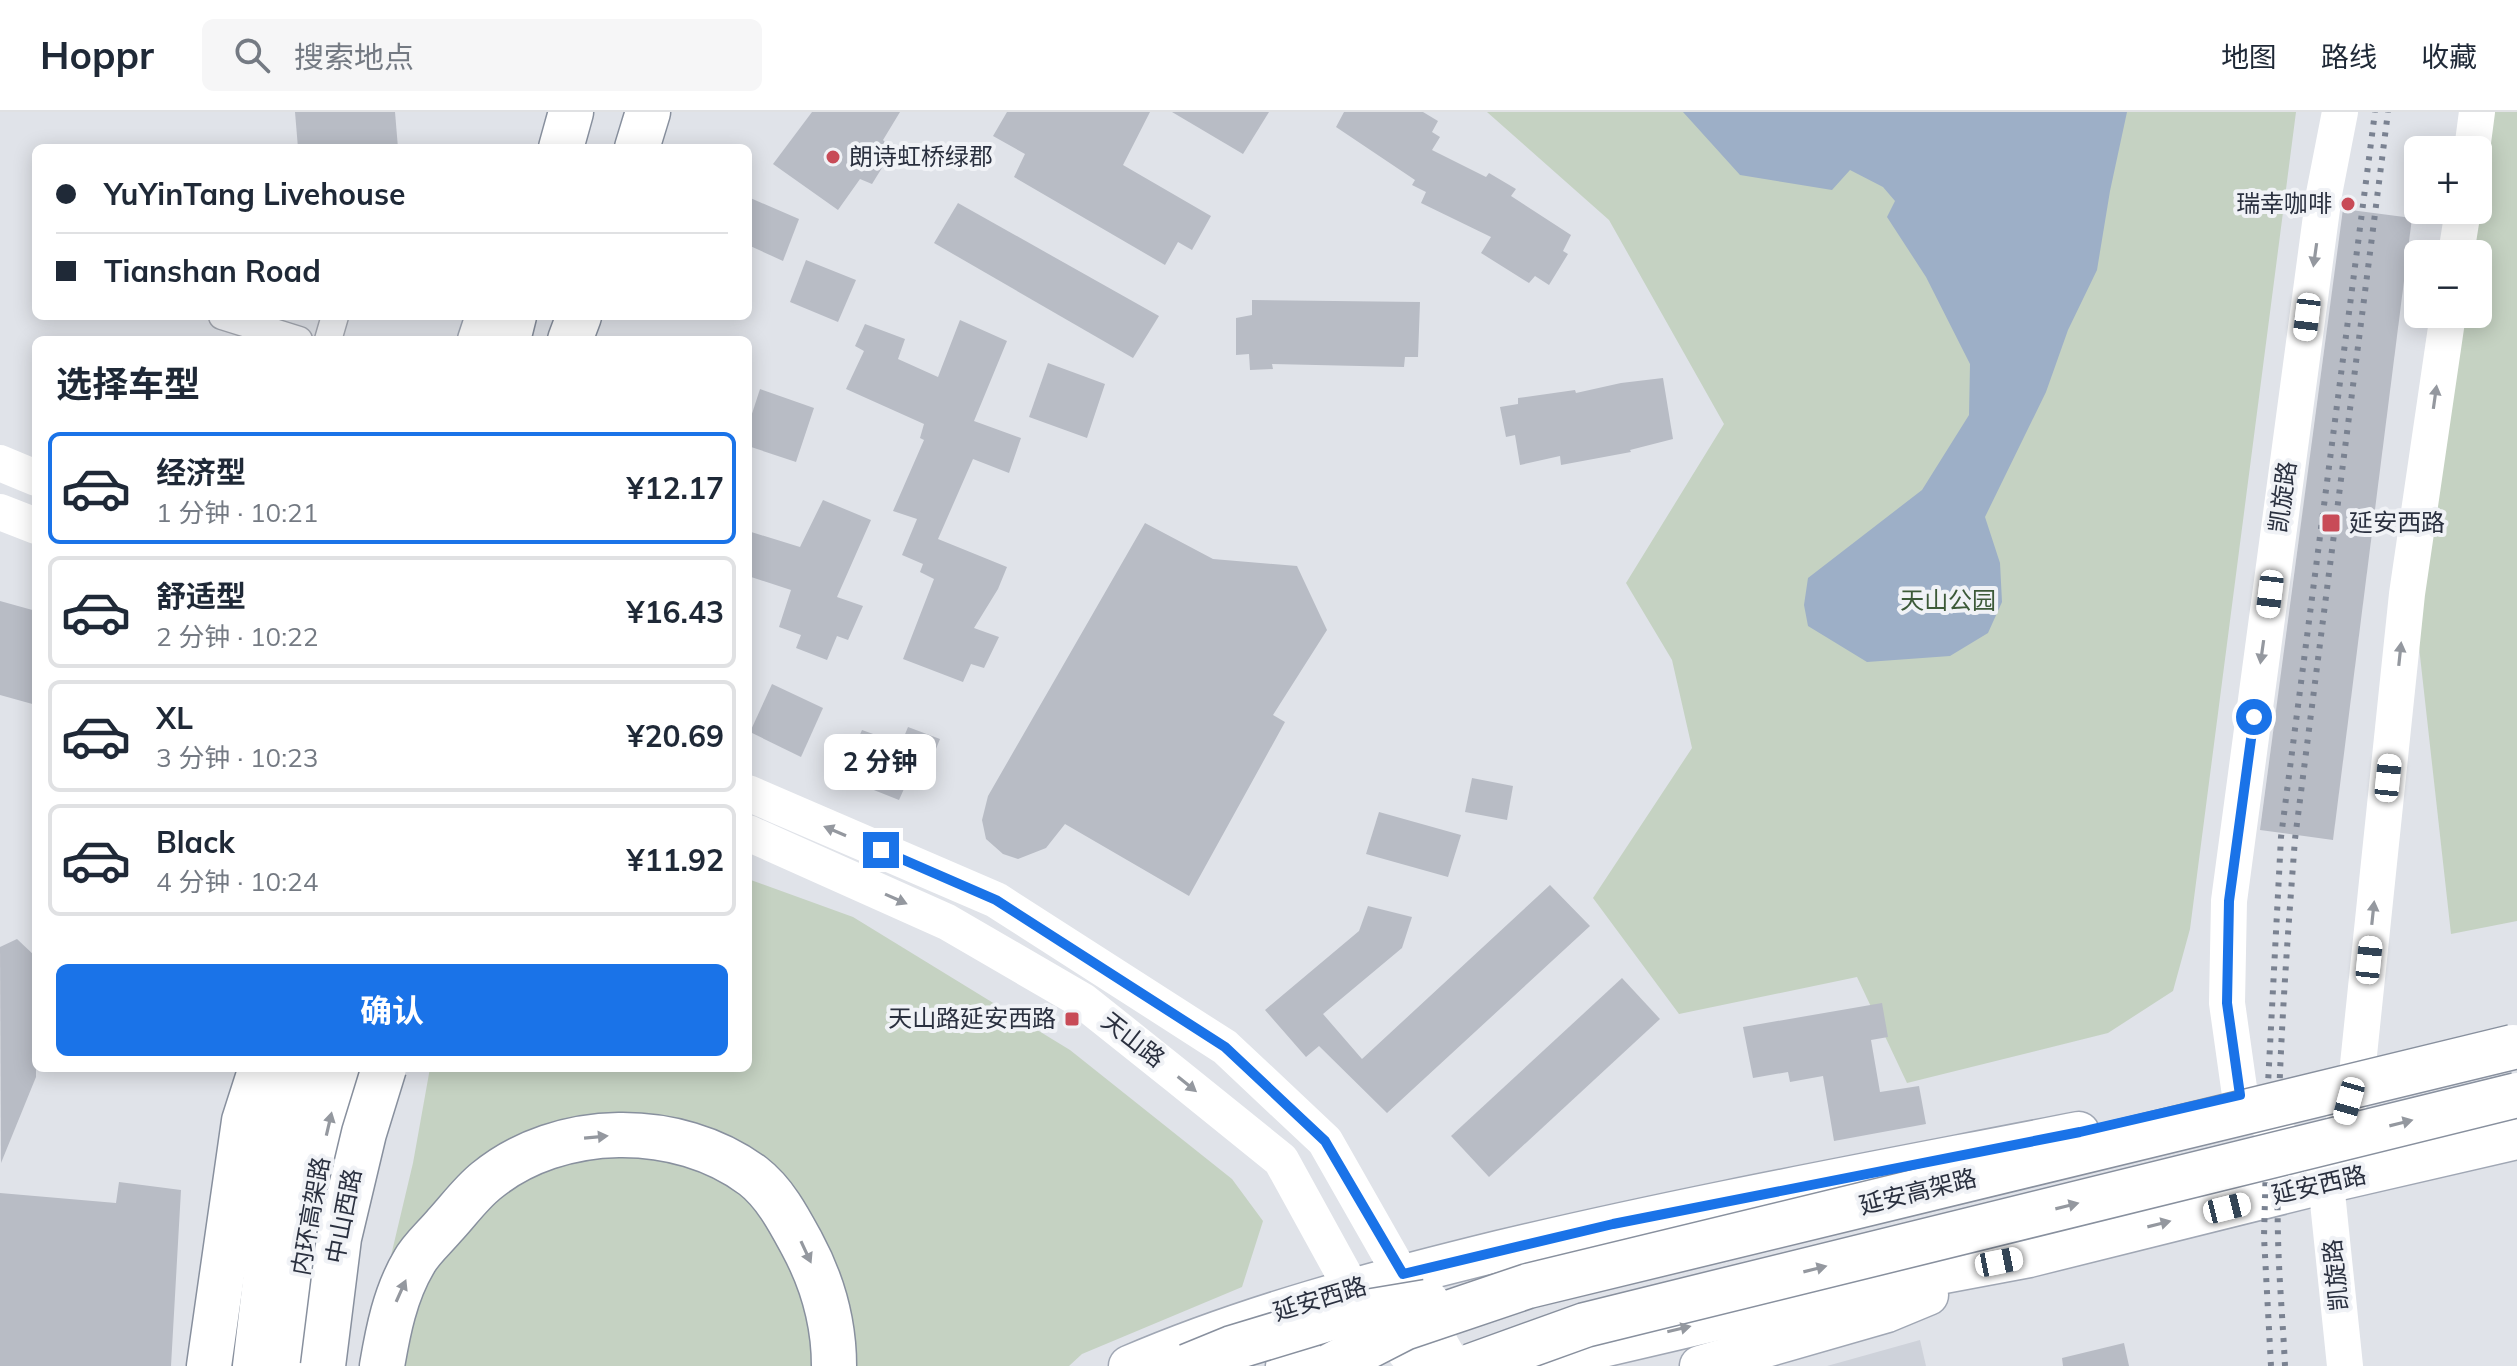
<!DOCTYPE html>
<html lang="zh">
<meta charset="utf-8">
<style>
:root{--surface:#fff;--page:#f6f6f7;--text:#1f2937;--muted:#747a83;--line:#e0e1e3;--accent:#1a73e8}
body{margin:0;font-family:Mulish,"Noto Sans SC",sans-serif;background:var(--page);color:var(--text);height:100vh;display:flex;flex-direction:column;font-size:30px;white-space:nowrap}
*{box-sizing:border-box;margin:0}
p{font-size:26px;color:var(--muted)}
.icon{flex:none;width:44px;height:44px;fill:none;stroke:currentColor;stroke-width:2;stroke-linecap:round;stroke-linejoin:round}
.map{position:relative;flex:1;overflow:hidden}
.panel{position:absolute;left:32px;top:224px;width:720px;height:736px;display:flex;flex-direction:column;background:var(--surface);border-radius:12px;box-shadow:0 4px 20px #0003}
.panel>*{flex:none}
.hud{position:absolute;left:32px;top:32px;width:720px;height:176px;border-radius:12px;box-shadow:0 4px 20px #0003;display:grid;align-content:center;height:176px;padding:0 24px;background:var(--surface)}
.buttons{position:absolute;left:2404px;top:24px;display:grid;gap:16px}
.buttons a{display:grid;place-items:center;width:88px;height:88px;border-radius:12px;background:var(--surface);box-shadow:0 4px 20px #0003;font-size:40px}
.end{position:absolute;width:36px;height:36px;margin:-18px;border:10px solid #1a73e8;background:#fff;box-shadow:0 0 0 4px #fff}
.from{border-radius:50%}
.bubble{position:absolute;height:56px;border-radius:12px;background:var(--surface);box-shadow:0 4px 20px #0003;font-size:26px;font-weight:700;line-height:56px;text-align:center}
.car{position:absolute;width:24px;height:48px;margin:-24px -12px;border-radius:10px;box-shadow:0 0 6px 2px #0007;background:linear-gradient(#fff 24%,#345 0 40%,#fff 0 76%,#345 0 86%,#fff 0)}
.hud b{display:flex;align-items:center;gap:28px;height:76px;font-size:30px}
.hud b+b{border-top:2px solid var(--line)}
.hud i{width:20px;height:20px;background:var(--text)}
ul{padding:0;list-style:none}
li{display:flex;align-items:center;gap:24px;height:112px;margin:0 16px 12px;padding:0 8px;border:4px solid var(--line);border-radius:12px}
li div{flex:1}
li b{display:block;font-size:30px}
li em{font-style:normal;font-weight:700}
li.active{border-color:var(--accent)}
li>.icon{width:72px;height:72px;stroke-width:1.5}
h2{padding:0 24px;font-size:36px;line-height:96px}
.button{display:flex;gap:16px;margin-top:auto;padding:16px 24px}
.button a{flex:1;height:92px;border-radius:12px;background:var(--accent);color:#fff;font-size:32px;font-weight:700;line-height:92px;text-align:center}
header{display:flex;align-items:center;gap:48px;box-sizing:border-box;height:112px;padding:0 40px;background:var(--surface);border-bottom:2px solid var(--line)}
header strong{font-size:38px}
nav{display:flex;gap:44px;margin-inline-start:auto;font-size:28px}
.search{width:560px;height:72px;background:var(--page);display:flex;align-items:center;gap:20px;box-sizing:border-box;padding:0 28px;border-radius:12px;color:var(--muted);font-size:30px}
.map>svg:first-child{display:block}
</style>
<header>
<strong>Hoppr</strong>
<div class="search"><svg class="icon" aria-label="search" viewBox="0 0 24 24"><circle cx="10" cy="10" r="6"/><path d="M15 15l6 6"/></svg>搜索地点</div>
<nav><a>地图</a><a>路线</a><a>收藏</a></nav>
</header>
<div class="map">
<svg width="2517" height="1254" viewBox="0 0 2517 1254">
<rect width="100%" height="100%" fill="#e0e3e9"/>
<polygon fill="#ced2da" points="1920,1228 1926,1254 1827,1254"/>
<g fill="#c5d2c2">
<polygon points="1487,0 2296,0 2190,817 2173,879 2108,921 1907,971 1857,865 1679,902 1593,786 1692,636 1672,548 1626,471 1724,312 1609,108"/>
<polygon points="2483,0 2517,0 2517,809 2451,822 2414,490 2455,202 2478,202 2478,142 2463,142 2478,98 2478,38"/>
<polygon points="748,767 853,805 1070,938 1232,1067 1263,1109 1242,1175 1082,1242 1069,1254 386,1254 385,1169 413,1051 430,956 748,956"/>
</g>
<polygon fill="#9dafc7" points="1683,0 2127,0 2110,79 2097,158 2068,218 2046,280 1985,405 2000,451 2002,490 1988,521 1950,544 1867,550 1808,514 1804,493 1808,466 1922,378 1969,303 1970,252 1926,165 1887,105 1895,89 1883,75 1850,58 1832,78 1740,63"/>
<g fill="#b8bcc5">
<polygon points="295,0 395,0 398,36 298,36"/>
<polygon points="812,0 900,0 883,28 893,38 872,72 860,67 838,98 773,52"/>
<polygon points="1007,0 1150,0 1123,53 1211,104 1192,138 1178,130 1165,153 1014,65 1025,42 993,24"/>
<polygon points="1172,0 1269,0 1243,42"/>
<polygon points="1344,0 1423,0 1438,9 1432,20 1440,25 1432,38 1486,65 1489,61 1516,77 1511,84 1571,123 1563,139 1568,142 1549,173 1535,164 1529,171 1481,141 1491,125 1421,91 1426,80 1412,73 1415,68 1336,15"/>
<polygon points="748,85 799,107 783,149 748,133"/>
<polygon points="958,91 1159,204 1133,246 934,131"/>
<polygon points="2343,97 2412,106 2333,728 2260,718"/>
<polygon points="806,148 856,168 838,210 790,190"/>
<polygon points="1252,188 1420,190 1418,245 1405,245 1404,255 1272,252 1273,257 1250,258 1249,242 1236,243 1236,206 1252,203"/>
<polygon points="960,208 1007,229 974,309 1021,326 1009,361 973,347 938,427 1007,455 998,477 974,516 999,525 984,556 971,552 963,570 903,547 934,467 920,460 923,452 902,443 917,407 893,399 924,328 920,326 924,312 846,277 864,239 855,234 865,212 905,227 898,247 938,265"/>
<polygon points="1048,251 1105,272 1087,326 1029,305"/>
<polygon points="1663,266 1673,327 1630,338 1631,340 1561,353 1560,344 1520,353 1515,323 1506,325 1500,295 1518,292 1518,286 1575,278 1576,281 1621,271"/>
<polygon points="760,277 814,296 796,350 748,334 748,314"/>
<polygon points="823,388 871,408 837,485 863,494 848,528 837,524 827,548 796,536 801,523 779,515 791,478 748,464 748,419 800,435"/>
<polygon points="1145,411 1213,447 1297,454 1327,518 1273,603 1285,610 1189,784 1065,712 1046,736 1018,747 1003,742 986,727 982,708 988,684"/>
<polygon points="0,489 36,499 36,593 0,583"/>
<polygon points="772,572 823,596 801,645 750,620"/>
<polygon points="908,615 940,627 925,664 912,659 899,688 841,665 862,618 901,632"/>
<polygon points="1472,666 1513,674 1507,708 1465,700"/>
<polygon points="1379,700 1461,723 1448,765 1366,742"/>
<polygon points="1550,773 1590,814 1387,1001 1319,934 1306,945 1265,898 1359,819 1368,794 1412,805 1402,836 1323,902 1362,947"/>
<polygon points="17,827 36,845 36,965 1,1051 0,835"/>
<polygon points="1622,866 1660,907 1489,1065 1451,1024"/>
<polygon points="1882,891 1888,925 1871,928 1880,980 1919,974 1926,1012 1834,1029 1823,964 1790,970 1788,960 1753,966 1743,915"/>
<polygon points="119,1070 181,1078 171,1254 0,1254 0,1081 116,1091"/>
<polygon points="2124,1231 2129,1254 2063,1254 2062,1246"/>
</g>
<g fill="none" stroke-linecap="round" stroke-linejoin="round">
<defs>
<g id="street">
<polyline points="222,204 299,228"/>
<polyline points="328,228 335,204"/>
</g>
<g id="primary">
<polyline points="478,228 486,204"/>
<path d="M1129,1254C1248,1203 1373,1170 1499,1139C1691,1093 1885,1058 2079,1020"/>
<polyline points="1286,1254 1363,1227"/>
<polyline points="1521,1254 1821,1184 2029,1145 2326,1071 2517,1027"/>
<polyline points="1700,1254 1887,1200 1928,1183"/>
</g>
<g id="highway">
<polyline points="561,36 571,0"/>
<polyline points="637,36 648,0"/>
<polyline points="508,228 514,204"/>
<polyline points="570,228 579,204"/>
<polyline points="209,1254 244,1009 261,956"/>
<polyline points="255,1254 278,1059 299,956"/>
<polyline points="290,1254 306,1111 342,956"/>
<path d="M382,1254C388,1219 395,1182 414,1150C421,1137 435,1125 445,1113C458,1099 471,1081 486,1069C559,1009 678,1008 753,1064C775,1081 789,1108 802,1132C822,1169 834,1212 834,1254"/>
</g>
</defs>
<use href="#street" stroke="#a6aab3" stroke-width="29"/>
<use href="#primary" stroke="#a0a7b4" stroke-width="43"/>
<use href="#highway" stroke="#88909e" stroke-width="47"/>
<use href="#street" stroke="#f3f4f7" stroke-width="26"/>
<g stroke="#fff" stroke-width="36">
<polyline points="2472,38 2477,0"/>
<polyline points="2456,142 2463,98"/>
<polyline points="0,351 36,366"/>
<polyline points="0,400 36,414"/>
<polyline points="748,681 996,788 1225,935 1325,1029 1453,1254"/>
<polyline points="748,721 947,810 1083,889 1177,964 1281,1048 1352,1177 1417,1254"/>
<polyline points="2311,1056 2240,983 2227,891 2229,789 2324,82 2340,0"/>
<polyline points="2345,1254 2326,1071 2357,962 2407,482 2448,202"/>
</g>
<use href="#primary" stroke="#fff" stroke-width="40"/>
<use href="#highway" stroke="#fff" stroke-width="44"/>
<g stroke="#7a8291" stroke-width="6" stroke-dasharray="4 8" stroke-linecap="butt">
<polyline points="2271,1254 2264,1125 2268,972 2281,725 2375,0"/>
<path d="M2285,1254C2283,1211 2279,1168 2278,1125C2275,993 2285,859 2295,727L2388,0"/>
</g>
<defs>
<g id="highway-bridge">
<polyline points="323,1254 339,1126 364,1021 384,956"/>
<polyline points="1188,1254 1232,1236 1331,1206 1427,1190"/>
<polyline points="1330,1254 1404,1216 1528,1174 2513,935"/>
<polyline points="1471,1254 1585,1213 2517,983"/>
</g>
</defs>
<use href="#highway-bridge" stroke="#88909e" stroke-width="47" stroke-linecap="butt"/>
<use href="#highway-bridge" stroke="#fff" stroke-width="44"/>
</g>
<defs><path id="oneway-solid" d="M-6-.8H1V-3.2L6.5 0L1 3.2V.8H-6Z" transform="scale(2)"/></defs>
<g fill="#94989f">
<use href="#oneway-solid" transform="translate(2315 143) rotate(98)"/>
<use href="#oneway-solid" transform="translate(2435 285) rotate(-82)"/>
<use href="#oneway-solid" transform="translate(2262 540) rotate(98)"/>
<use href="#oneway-solid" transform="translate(2400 542) rotate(-84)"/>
<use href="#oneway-solid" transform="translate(835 719) rotate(-157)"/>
<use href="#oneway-solid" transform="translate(896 787) rotate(24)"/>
<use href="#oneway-solid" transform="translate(2373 801) rotate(-84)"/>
<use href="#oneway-solid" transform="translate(1187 972) rotate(39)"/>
<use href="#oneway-solid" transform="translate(2401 1011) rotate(-14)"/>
<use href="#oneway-solid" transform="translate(329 1012) rotate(-77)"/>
<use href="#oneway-solid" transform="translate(596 1025) rotate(-5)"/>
<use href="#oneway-solid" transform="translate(2067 1094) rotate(-14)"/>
<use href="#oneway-solid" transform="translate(2159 1112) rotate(-14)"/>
<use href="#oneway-solid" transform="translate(806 1140) rotate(65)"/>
<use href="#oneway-solid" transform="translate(1815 1157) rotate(-14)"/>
<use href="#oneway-solid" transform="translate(401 1179) rotate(-66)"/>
<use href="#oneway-solid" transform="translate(1679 1217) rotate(-13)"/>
</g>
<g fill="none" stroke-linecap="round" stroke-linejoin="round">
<polyline stroke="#1a73e8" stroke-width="10" points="881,738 996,788 1225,935 1325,1029 1403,1162 1613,1112 2080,1020 2240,983 2227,891 2229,789 2254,605"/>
</g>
<g fill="#c84b57" stroke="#f0f2f6" stroke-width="3">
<circle cx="833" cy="45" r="8"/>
<circle cx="2348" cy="92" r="8"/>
<rect x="2321" y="401" width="20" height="20" rx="4"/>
<rect x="1064" y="899" width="16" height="16" rx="4"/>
</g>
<g text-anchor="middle" stroke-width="8" stroke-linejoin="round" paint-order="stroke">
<g font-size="24" fill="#2a303f" stroke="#f0f2f6" text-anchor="start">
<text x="849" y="53">朗诗虹桥绿郡</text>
<text x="2332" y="100" text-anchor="end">瑞幸咖啡</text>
<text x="2349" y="419">延安西路</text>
<text x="1056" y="915" text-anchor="end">天山路延安西路</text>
</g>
<g font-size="24" fill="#2a303f" stroke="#f0f2f6">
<text transform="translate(2283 385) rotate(-82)" y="8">凯旋路</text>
<text transform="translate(1133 928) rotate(38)" y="8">天山路</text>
<text transform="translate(2319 1073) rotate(-13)" y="8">延安西路</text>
<text transform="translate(1918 1080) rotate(-14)" y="8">延安高架路</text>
<text transform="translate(311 1104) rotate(-80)" y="8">内环高架路</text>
<text transform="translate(344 1104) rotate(-79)" y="8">中山西路</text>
<text transform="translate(2336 1163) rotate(-96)" y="8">凯旋路</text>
<text transform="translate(1320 1187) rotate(-17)" y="8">延安西路</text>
</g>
<g font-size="24" fill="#3c5a38" stroke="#f0f2f6">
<text x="1948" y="497">天山公园</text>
</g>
</g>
</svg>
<div class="buttons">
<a>+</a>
<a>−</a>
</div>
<i class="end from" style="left:2254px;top:605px"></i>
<i class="end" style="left:881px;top:738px"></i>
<div class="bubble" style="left:824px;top:622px;width:112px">2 分钟</div>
<i class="car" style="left:2307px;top:205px;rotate:187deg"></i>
<i class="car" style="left:2270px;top:482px;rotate:187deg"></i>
<i class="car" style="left:2388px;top:666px;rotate:6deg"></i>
<i class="car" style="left:2369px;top:848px;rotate:6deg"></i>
<i class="car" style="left:2349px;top:989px;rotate:196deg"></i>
<i class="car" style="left:2227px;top:1096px;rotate:76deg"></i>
<i class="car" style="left:1999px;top:1150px;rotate:79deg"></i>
<div class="hud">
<b><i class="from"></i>YuYinTang Livehouse</b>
<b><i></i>Tianshan Road</b>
</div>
<section class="panel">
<h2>选择车型</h2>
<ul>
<li class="active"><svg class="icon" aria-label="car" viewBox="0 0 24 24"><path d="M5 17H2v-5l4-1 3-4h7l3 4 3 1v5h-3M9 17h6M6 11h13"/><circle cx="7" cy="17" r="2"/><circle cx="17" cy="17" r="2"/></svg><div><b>经济型</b><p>1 分钟 · 10:21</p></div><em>¥12.17</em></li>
<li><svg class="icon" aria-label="car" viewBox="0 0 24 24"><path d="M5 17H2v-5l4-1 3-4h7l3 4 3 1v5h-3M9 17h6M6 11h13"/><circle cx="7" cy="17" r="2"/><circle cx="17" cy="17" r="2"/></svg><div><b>舒适型</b><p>2 分钟 · 10:22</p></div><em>¥16.43</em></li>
<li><svg class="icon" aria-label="car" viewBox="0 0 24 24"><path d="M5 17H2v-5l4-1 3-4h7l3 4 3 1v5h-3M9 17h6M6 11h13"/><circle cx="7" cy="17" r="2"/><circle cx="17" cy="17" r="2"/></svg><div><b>XL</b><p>3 分钟 · 10:23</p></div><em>¥20.69</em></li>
<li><svg class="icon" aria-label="car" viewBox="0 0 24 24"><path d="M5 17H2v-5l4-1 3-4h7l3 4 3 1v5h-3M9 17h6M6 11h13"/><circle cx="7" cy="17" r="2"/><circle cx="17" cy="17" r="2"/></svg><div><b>Black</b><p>4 分钟 · 10:24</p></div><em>¥11.92</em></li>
</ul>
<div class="button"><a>确认</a></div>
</section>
</div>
